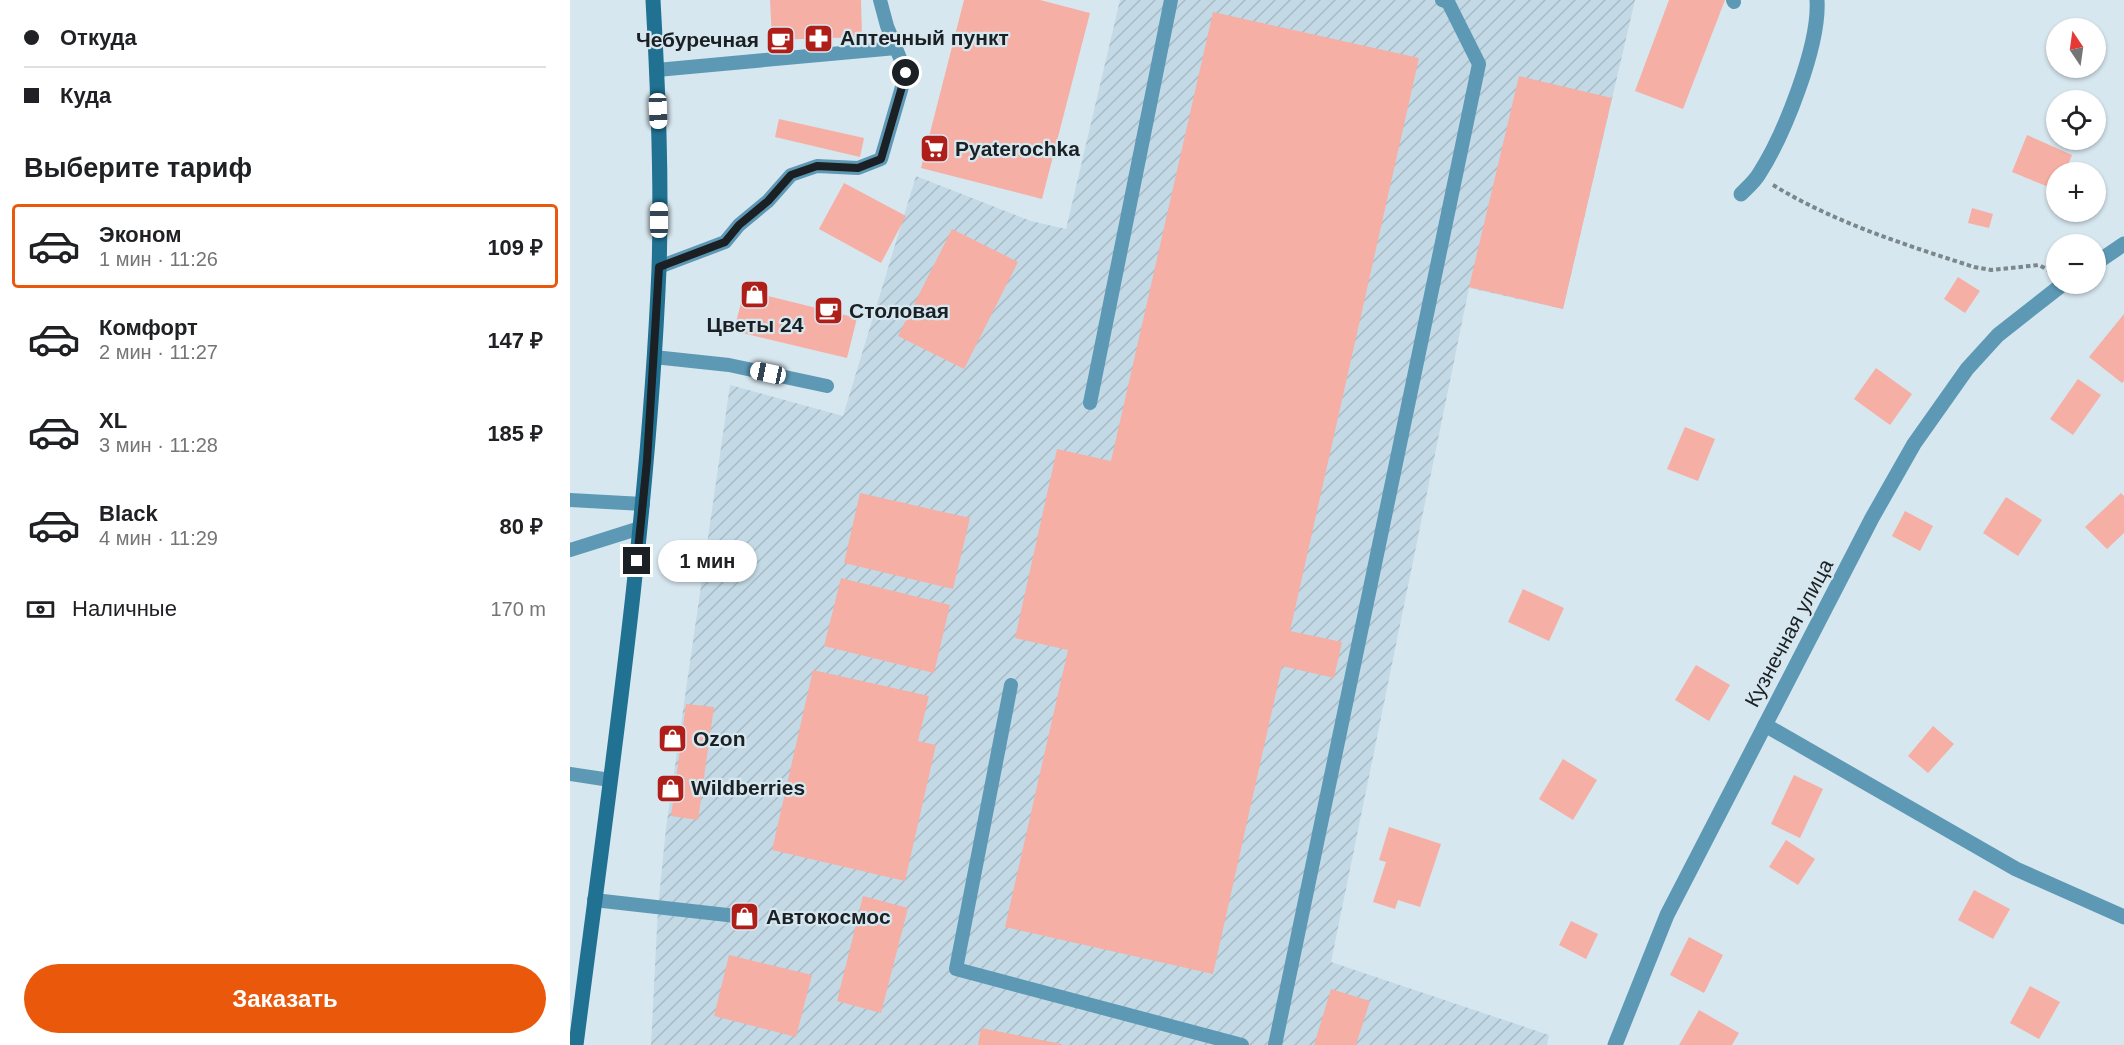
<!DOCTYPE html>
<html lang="ru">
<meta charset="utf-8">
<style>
:root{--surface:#fff;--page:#f6f6f6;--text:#202124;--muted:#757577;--line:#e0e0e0;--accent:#ea580c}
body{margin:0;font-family:Arial,sans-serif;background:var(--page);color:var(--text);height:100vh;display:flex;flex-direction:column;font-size:22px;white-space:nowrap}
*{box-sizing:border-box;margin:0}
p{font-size:20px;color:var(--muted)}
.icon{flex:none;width:33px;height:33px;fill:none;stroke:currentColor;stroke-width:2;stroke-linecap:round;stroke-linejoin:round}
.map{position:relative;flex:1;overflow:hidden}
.details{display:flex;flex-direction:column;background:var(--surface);width:570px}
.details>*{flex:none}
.hud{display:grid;align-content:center;height:132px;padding:0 24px;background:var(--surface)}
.needle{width:39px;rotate:347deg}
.tools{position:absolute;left:1476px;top:18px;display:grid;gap:12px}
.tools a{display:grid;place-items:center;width:60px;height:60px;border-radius:50%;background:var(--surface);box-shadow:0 2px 4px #0004;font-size:30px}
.end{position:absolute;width:27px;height:27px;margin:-14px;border:8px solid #1a2023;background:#fff;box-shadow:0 0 0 3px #fff}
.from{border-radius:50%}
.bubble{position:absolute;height:42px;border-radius:21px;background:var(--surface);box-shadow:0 2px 4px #0004;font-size:20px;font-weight:700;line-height:42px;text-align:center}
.car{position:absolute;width:18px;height:36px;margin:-18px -9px;border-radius:8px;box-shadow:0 0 4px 2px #0007;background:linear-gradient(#fff 24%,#345 0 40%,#fff 0 76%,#345 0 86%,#fff 0)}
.hud b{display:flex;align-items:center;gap:21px;height:57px;font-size:22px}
.hud b+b{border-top:2px solid var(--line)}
.hud i{width:15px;height:15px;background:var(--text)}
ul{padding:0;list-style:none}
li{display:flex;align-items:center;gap:18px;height:84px;margin:0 12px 9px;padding:0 12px;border:3px solid transparent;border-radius:6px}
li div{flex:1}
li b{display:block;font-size:22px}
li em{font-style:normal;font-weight:700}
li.current{border-color:var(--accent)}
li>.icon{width:54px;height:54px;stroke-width:1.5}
h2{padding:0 24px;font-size:27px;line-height:72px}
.pay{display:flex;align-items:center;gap:15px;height:66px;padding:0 24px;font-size:22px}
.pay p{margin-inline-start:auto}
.action{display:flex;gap:12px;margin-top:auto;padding:12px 24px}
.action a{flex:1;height:69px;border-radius:36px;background:var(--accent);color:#fff;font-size:24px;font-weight:700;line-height:69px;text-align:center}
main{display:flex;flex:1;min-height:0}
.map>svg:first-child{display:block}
</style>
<main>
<section class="details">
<div class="hud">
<b><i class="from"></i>Откуда</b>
<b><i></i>Куда</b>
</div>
<h2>Выберите тариф</h2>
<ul>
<li class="current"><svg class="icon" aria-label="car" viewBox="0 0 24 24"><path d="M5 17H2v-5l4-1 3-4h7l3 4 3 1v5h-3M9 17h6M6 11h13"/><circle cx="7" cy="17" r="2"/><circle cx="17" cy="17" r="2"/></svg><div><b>Эконом</b><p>1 мин · 11:26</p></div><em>109 ₽</em></li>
<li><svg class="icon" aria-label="car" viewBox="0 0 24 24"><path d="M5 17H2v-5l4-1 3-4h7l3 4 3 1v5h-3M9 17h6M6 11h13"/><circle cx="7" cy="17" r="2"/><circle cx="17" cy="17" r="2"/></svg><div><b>Комфорт</b><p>2 мин · 11:27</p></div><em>147 ₽</em></li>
<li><svg class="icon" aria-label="car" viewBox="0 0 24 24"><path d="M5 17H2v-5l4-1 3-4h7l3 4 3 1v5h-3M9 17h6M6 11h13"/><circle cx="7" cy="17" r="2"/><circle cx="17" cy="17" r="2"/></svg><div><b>XL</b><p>3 мин · 11:28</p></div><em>185 ₽</em></li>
<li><svg class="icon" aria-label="car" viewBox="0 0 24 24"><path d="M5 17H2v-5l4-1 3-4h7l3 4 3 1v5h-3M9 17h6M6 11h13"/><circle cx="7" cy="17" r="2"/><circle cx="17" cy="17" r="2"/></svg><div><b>Black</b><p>4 мин · 11:29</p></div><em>80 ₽</em></li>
</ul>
<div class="pay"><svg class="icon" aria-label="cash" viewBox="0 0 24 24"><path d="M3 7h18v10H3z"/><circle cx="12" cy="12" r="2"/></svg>Наличные<p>170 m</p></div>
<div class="action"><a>Заказать</a></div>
</section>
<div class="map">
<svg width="1554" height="1045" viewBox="0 0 1554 1045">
<defs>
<pattern id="industrial-furrows" width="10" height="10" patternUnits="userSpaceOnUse" patternTransform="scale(1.5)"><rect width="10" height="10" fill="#c3dae6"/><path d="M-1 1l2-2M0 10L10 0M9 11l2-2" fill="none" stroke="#a7bbc5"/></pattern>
</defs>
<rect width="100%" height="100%" fill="#d7e7ef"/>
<polygon fill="url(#industrial-furrows)" points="550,0 1065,0 993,309 899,288 761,962 979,1035 977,1045 81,1045 88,908 96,828 160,385 273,416 346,176 461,221 496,229"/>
<g fill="#f6afa4">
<polygon points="200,0 291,0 292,37 202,40"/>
<polygon points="394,0 470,0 520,13 472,199 351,168"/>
<polygon points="1099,0 1155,0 1113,109 1065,91"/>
<polygon points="643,12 849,58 720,631 772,642 764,678 712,666 643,974 435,927 498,650 445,638 487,449 541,461"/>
<polygon points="949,76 1042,98 993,309 899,287"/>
<polygon points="209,119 294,138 290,157 205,137"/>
<polygon points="1457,135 1502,155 1495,172 1486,172 1486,190 1442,172"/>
<polygon points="274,183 336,216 311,263 249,229"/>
<polygon points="1402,208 1423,214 1419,228 1398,223"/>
<polygon points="382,229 448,262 394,369 328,336"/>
<polygon points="1388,277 1410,291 1395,313 1374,299"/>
<polygon points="174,290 287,318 277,358 164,331"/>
<polygon points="1554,314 1554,381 1552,383 1519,357"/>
<polygon points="1306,368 1342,394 1320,425 1284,399"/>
<polygon points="1508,379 1531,395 1503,435 1480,419"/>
<polygon points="1115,427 1145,439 1128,481 1097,469"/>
<polygon points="290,493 400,518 383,589 274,563"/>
<polygon points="1551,493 1554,496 1554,533 1537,549 1515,527"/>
<polygon points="1436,497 1472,520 1448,556 1413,533"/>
<polygon points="1335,511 1363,526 1350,551 1322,536"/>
<polygon points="271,578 380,605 364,673 254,646"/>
<polygon points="953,589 994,608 979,641 938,622"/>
<polygon points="1126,665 1160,685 1139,721 1105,700"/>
<polygon points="243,670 359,696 348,741 366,745 335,881 202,850"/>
<polygon points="116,704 144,707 128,820 101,816"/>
<polygon points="1363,726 1384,744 1358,773 1338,756"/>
<polygon points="993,759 1027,780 1003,820 969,799"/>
<polygon points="1224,775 1253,789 1230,838 1201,824"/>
<polygon points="819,827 871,844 850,907 828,900 825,909 803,902 816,862 809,860"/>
<polygon points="1216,840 1245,859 1228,885 1199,867"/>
<polygon points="1404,890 1440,909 1423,939 1388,920"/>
<polygon points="293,896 338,908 311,1013 267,1001"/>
<polygon points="1001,921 1028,934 1016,959 989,945"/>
<polygon points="1119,937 1153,955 1134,993 1100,975"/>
<polygon points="159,955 242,975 226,1037 144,1016"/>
<polygon points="1460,986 1490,1002 1469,1039 1440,1023"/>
<polygon points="761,989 800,1001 786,1045 744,1045"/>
<polygon points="1129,1010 1169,1033 1162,1045 1109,1045"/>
<polygon points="411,1028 492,1044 492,1045 408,1045"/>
</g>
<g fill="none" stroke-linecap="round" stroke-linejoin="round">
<path stroke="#7c878c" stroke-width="4" stroke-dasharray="4.5 3" stroke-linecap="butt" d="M1203,185C1265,223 1336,245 1404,267L1421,270L1469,265L1480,271"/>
<g stroke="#5d99b5" stroke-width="14">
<polyline points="1163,0 1164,2"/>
<polyline points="87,70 326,48"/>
<polyline points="89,267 155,242 169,225 198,201 221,175 247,166 288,168 311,159 336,73 317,26 310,0"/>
<polyline points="84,357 159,365 257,386"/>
<polyline points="520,403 601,0"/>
<polyline points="0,500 73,504"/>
<polyline points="0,550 70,528"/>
<polyline points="441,685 386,969 672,1045"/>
<polyline points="0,774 40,780"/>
<polyline points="24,900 175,917"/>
<polyline points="705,1045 909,64 878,2 872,0"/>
</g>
<g stroke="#5d99b5" stroke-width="15">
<path d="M1171,194C1177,188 1185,181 1189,174C1214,135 1250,45 1247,0"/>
<polyline points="1526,263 1554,244"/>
<polyline points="1195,725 1446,869 1554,917"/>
<polyline points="1045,1045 1097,915 1302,518 1344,444 1397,369 1428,335 1493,284"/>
</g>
<path stroke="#207192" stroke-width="15" d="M6,1045C39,787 78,529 89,269C92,179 88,89 83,0"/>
</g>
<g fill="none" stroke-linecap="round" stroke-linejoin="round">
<polyline stroke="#1a2023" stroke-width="8" points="67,561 77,461 89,267 155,242 169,225 198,201 221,175 247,166 288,168 311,159 336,73"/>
</g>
<defs>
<symbol id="pharmacy-square" viewBox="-11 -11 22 22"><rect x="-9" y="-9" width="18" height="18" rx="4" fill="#af1e19" stroke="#d7e7ef"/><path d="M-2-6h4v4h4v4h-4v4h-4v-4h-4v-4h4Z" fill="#fff"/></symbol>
<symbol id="cafe-square" viewBox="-11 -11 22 22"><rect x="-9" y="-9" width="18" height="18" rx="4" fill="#af1e19" stroke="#d7e7ef"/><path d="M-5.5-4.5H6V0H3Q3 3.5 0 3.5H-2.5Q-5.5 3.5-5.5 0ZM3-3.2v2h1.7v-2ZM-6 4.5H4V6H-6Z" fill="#fff"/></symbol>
<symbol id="supermarket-square" viewBox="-11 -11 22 22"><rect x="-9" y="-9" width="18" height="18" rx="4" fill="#af1e19" stroke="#d7e7ef"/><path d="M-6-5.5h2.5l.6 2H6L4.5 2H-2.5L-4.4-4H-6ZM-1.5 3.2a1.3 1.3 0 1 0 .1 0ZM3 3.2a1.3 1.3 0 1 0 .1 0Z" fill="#fff"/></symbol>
<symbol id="shop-square" viewBox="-11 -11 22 22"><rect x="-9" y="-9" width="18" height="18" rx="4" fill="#af1e19" stroke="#d7e7ef"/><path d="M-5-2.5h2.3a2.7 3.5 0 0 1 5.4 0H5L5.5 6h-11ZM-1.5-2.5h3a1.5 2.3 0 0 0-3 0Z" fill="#fff"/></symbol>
</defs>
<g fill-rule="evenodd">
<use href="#pharmacy-square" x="232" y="22" width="33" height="33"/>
<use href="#cafe-square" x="194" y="24" width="33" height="33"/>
<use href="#supermarket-square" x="348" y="132" width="33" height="33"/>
<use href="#shop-square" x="168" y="278" width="33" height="33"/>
<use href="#cafe-square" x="242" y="294" width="33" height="33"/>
<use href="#shop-square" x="86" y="722" width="33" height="33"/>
<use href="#shop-square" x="84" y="772" width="33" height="33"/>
<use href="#shop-square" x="158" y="900" width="33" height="33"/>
</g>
<g text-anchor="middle" stroke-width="4.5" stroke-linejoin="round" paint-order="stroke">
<g font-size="21" font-weight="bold" fill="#1a2023" stroke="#d7e7ef" text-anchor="start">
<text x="270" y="45">Аптечный пункт</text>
<text x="189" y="47" text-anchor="end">Чебуречная</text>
<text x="385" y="156">Pyaterochka</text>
<text x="279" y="318">Столовая</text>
<text x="185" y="332" text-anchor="middle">Цветы 24</text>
<text x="123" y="746">Ozon</text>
<text x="121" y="795">Wildberries</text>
<text x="196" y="924">Автокосмос</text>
</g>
<g font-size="21" fill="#1a2023" stroke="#d7e7ef">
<text transform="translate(1219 633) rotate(-62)" y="7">Кузнечная улица</text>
</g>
</g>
</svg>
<div class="tools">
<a><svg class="needle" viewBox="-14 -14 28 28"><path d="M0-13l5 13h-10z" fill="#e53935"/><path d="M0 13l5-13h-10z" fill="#757577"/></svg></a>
<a><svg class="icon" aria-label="locate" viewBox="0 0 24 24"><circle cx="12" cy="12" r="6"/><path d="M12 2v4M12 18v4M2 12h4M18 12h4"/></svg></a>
<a>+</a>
<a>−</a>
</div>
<i class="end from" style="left:336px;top:73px"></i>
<i class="end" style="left:67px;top:561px"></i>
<div class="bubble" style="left:88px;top:540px;width:99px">1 мин</div>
<i class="car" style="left:88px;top:111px;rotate:178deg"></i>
<i class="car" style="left:89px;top:220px;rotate:0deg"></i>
<i class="car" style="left:198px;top:373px;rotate:282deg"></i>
</div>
</main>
